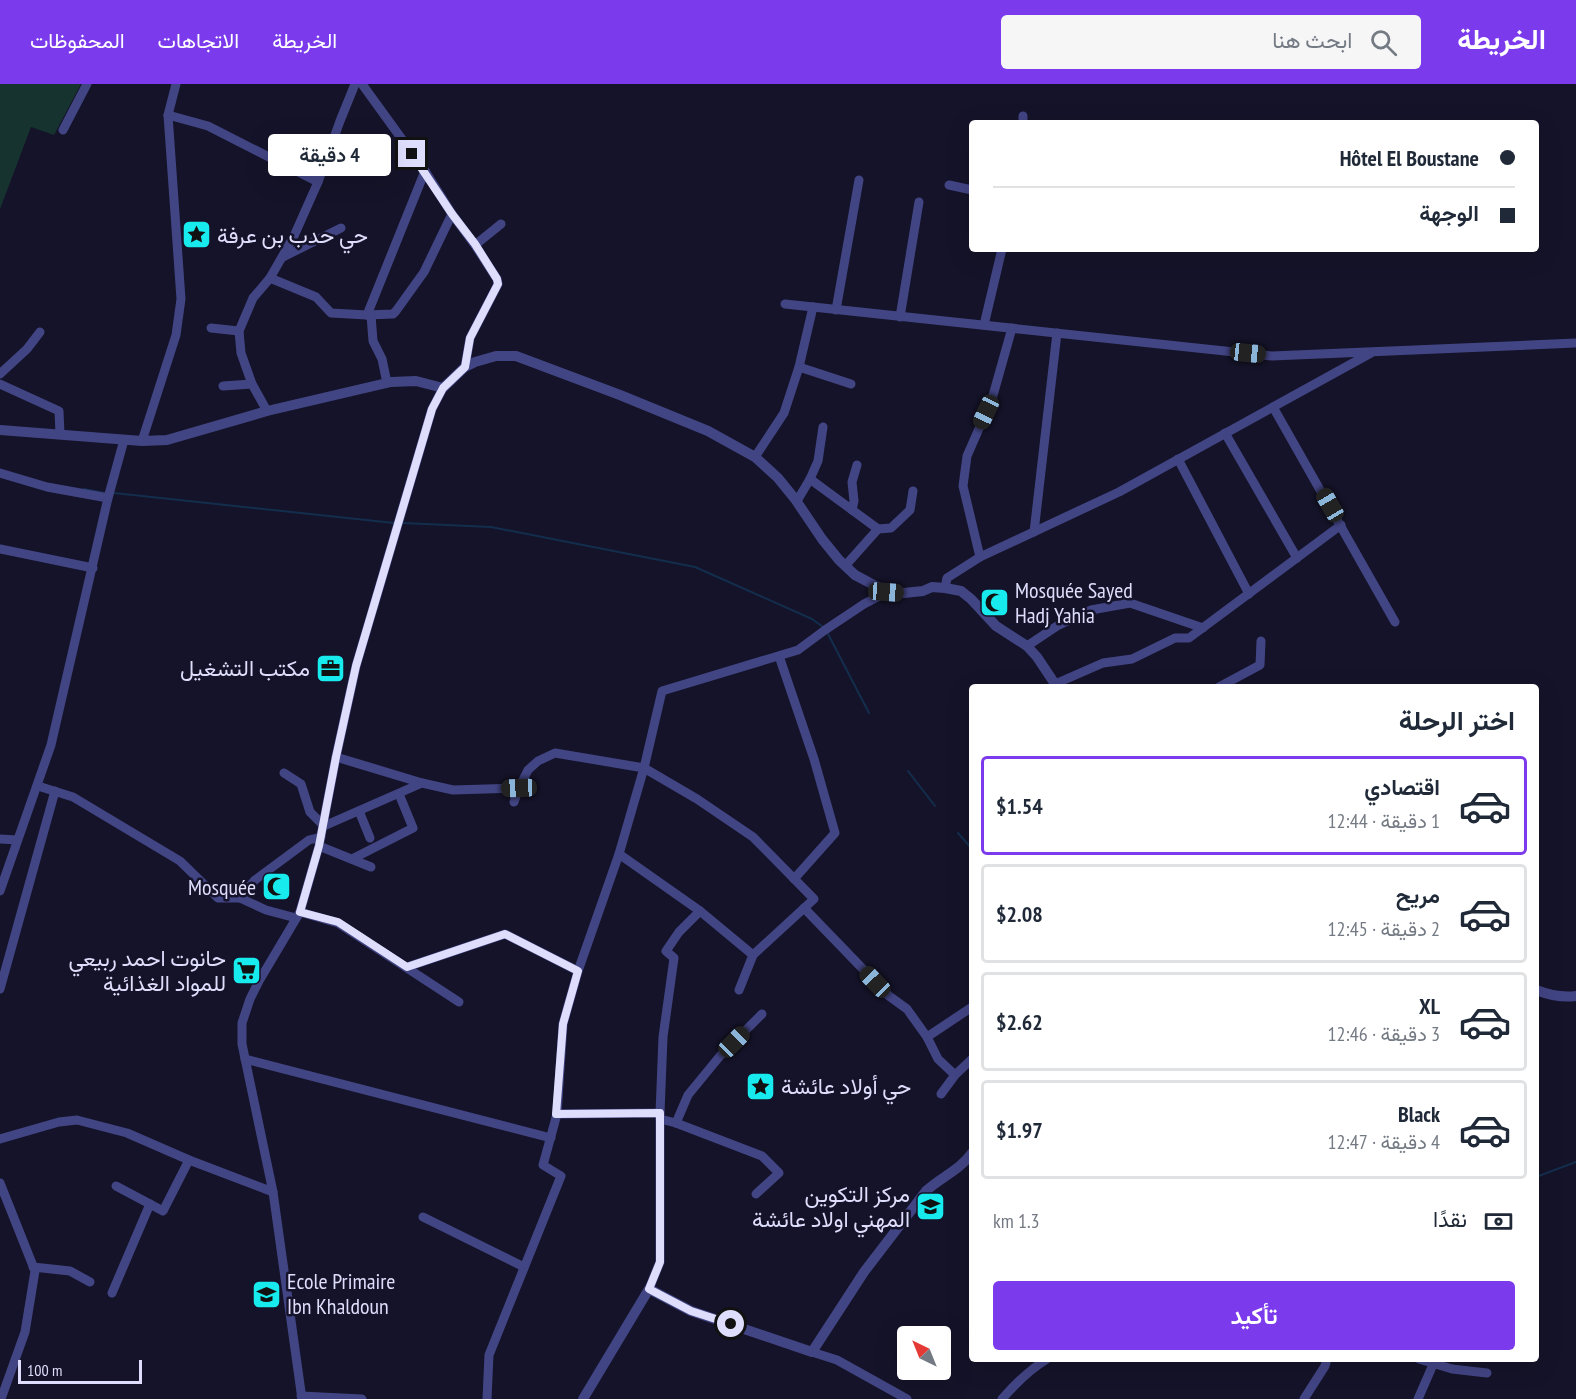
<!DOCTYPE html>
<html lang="ar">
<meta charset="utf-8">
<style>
:root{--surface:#fff;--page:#f6f6f7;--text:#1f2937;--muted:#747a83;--line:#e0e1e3;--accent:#7c3aed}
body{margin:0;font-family:"PT Sans Narrow",Vazirmatn,sans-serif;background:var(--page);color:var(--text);direction:rtl;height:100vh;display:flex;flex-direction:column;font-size:22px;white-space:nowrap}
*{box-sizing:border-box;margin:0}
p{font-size:20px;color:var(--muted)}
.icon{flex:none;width:33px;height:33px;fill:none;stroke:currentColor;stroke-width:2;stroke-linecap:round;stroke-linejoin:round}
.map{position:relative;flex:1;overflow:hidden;direction:ltr}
.drawer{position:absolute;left:969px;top:600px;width:570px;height:678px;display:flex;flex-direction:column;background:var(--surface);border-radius:6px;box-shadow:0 6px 24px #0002;direction:rtl}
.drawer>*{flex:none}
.hud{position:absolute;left:969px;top:36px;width:570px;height:132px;border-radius:6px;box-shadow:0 6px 24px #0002;direction:rtl;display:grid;align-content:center;height:132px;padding:0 24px;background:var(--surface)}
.needle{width:39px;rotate:317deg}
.controls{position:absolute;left:897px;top:1242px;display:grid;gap:12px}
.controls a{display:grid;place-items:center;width:54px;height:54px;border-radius:6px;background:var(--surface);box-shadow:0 6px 24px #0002;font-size:30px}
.scale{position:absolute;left:18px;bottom:15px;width:124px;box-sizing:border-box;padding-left:6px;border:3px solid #dedefc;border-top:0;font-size:16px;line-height:21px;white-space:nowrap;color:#dedefc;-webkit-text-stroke:4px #151329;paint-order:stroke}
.end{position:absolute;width:27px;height:27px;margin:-14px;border:8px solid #dedefc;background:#111;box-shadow:0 0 0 3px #111}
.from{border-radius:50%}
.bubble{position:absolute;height:42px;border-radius:6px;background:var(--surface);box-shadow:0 6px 24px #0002;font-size:20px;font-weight:600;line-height:42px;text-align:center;direction:rtl}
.car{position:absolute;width:18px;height:36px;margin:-18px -9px;border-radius:8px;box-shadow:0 0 4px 2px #0007;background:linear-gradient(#222 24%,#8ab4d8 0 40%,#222 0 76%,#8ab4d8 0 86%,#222 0)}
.hud b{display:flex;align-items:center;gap:21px;height:57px;font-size:22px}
.hud b+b{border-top:2px solid var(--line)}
.hud i{width:15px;height:15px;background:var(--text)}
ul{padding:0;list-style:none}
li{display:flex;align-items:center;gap:18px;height:99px;margin:0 12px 9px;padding:0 12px;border:3px solid var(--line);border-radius:6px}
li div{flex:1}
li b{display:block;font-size:22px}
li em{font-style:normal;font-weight:600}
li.current{border-color:var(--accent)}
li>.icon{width:54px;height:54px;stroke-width:1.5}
h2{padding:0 24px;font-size:27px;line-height:72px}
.pay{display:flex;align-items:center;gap:15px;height:66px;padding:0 24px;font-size:22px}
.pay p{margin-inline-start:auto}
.action{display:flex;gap:12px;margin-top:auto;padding:12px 24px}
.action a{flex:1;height:69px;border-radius:6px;background:var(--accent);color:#fff;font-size:24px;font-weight:600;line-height:69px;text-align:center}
header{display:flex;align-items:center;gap:36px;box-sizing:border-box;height:84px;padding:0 30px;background:var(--accent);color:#fff}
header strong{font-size:28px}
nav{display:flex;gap:33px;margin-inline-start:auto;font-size:21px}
.search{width:420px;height:54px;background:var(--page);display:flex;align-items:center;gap:15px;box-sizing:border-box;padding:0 21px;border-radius:6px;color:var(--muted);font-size:22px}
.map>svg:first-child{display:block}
</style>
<header>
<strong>الخريطة</strong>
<div class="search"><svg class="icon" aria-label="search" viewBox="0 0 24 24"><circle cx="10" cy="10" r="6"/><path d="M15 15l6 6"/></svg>ابحث هنا</div>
<nav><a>الخريطة</a><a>الاتجاهات</a><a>المحفوظات</a></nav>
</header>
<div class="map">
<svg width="1576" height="1315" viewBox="0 0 1576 1315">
<rect width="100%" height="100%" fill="#151329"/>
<polygon fill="#16332f" points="0,0 81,0 54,51 31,43 0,125"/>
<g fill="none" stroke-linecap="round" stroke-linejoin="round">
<g stroke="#132e4d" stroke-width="2">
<polyline points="84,405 105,409"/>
<polyline points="114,409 394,439"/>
<polyline points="403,439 491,443 695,483 812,535 823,543"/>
<polyline points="827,548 869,629"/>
<polyline points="908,687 935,722"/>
<polyline points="958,749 972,765"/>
<polyline points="1536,1093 1576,1078"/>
</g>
<g stroke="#424584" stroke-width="9">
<polyline points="362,0 425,87 452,130 475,161 497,195 498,200 470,254 465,283"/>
<polyline points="168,31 208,42 318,98"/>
<polyline points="1023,39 1023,32"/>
<polyline points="63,46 87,0"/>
<polyline points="949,101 972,106"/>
<polyline points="475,161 501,140"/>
<polyline points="283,173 341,144"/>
<polyline points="270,194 316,213 331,229 367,231 393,230 396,227 424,188 452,130"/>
<polyline points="785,220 1272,272 1576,259"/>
<polyline points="836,226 859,96"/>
<polyline points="367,231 425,87"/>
<polyline points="371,231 373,257 382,275 387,299"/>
<polyline points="900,233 919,118"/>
<polyline points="984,241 1002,165"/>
<polyline points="211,244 239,247"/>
<polyline points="799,283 851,300"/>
<polyline points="0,290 27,265 40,248"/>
<polyline points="0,300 59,327 60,350"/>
<polyline points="223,302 252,300"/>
<polyline points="1273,323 1395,538"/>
<polyline points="267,327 252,300 241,269 239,247 253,214 270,194 294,152 318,98 340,37 355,0"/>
<polyline points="1225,349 1297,474"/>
<polyline points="142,357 176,251 181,215 168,31 176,0"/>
<polyline points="755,373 784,329 799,283 813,223"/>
<polyline points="1178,375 1249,510"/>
<polyline points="0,389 47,403 108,414"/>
<polyline points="810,395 878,445 891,444 910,426 913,407"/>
<polyline points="797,417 810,395 818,377 823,343"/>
<polyline points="852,426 854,417 852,398 857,381"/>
<polyline points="1034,448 1057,249"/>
<polyline points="0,465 93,484"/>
<polyline points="980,473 963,402 967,372 992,315 1012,244"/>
<polyline points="845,482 878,445"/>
<polyline points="945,504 947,494 980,473 1119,408 1371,269"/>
<polyline points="1027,562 1057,542 1091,526 1130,519 1203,544"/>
<polyline points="779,572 814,675 835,749 794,795"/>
<polyline points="1055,600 1103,579 1132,575 1175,554 1189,554 1341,441"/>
<polyline points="1219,603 1260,581 1261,557"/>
<polyline points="336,673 422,699"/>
<polyline points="284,689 301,700 310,728 324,742 422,699 453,706 519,704"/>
<polyline points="38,702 73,713 180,777 218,814 240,814 266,826 296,834"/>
<polyline points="514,718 519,704 528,686 538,677 555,669 644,684 697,715 753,753 814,815 753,871 739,906"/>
<polyline points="359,727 370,754"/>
<polyline points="0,755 17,756"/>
<polyline points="319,762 371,783"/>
<polyline points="619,770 700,827 753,871"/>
<polyline points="352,775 413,744 399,710"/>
<polyline points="0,807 51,661 108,414 124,356"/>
<polyline points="240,814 255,796 309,756 321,753"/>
<polyline points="804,824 889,912 907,925 927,953 938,975 955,991"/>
<polyline points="300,828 338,839 459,918"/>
<polyline points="407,883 505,850 578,887"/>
<polyline points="0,905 55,707"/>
<polyline points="927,953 972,923"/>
<polyline points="245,975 551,1054"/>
<polyline points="941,1010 955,991 972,975"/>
<polyline points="557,1030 660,1029"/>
<polyline points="660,1035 676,1039 762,1072 779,1089 756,1110"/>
<polyline points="676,1039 688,1011 720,972 762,930"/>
<polyline points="0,1055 59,1038 77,1036 127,1049 189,1076 273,1108"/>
<polyline points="0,1099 35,1187 25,1248 1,1315"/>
<polyline points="116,1102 163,1127 189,1076"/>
<polyline points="423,1133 524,1183"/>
<polyline points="33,1183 70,1187 90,1198"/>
<polyline points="649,1205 660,1178 660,1029 663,953 674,874 666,867 679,848 700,827"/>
<polyline points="112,1209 150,1120"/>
<polyline points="812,1268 837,1276 907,1315"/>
<polyline points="1419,1275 1452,1285 1487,1289"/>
<polyline points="301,1312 362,1315"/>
<polyline points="302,1315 273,1108 242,960 242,939 250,915 259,897 300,828 319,762 336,673 356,582 432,325 443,304"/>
<polyline points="487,1315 489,1271 561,1092 543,1081 557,1030 563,940 578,887 619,770 644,684 662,607 798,566 825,546 864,520 887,508"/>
<path d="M1002,1315C1016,1299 1029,1286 1047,1275"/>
<polyline points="1304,1315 1325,1282 1327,1275"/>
<polyline points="1418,1315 1435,1276"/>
</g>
<g stroke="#424584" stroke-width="10">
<polyline points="0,346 142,357 167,356 267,327 391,298 416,297 443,304 465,283 475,278 496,272 516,272 620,311 708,347 755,373 778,394 795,415 822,455 839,476 855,491 887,508 904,509 923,507 932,503 945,504 961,507 971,515 996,542 1027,562 1037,573 1057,603"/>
<path d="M1536,906C1549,911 1562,914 1576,912"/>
<path d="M583,1315L649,1205L691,1227L812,1268L864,1188L926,1107C941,1093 960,1086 972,1069"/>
</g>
</g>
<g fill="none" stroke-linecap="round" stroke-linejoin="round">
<polyline stroke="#dedefc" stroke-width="8" points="412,70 452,130 475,160 497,195 498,200 470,254 465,283 443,304 432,325 356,582 336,673 319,762 300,828 338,838 407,883 505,850 578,887 563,940 556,1030 660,1029 660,1178 649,1205 691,1227 731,1240"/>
</g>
<defs>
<symbol id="sight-square" viewBox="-11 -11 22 22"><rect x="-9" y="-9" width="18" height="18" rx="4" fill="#18ebee" stroke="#151329"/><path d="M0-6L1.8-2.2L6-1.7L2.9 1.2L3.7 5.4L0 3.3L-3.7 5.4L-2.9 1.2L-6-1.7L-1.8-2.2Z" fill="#111"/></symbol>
<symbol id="mosque-square" viewBox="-11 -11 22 22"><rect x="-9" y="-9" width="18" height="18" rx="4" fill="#18ebee" stroke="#151329"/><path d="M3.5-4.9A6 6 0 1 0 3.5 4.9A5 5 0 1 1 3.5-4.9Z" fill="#111"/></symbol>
<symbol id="office-square" viewBox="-11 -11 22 22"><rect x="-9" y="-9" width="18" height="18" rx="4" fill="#18ebee" stroke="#151329"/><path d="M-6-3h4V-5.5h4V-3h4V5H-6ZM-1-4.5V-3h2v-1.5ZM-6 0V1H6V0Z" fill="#111"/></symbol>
<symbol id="supermarket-square" viewBox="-11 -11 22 22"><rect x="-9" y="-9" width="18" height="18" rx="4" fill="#18ebee" stroke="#151329"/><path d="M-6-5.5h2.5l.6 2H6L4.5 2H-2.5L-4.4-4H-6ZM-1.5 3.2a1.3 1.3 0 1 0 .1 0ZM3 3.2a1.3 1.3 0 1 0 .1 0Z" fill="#111"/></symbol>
<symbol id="university-square" viewBox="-11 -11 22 22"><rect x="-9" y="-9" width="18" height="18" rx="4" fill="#18ebee" stroke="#151329"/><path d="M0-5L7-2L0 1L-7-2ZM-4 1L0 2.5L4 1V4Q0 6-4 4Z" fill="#111"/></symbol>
<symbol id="school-square" viewBox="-11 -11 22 22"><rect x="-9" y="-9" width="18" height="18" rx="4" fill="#18ebee" stroke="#151329"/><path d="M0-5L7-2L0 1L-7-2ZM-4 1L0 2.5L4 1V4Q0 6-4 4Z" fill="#111"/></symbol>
</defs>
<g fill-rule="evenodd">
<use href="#sight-square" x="180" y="134" width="33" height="33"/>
<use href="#mosque-square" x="978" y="502" width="33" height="33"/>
<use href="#office-square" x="314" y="568" width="33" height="33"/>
<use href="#mosque-square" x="260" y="786" width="33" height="33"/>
<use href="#supermarket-square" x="230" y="870" width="33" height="33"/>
<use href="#sight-square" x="744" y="986" width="33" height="33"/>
<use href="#university-square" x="914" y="1106" width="33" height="33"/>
<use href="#school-square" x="250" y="1194" width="33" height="33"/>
</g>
<g text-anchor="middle" stroke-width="5" stroke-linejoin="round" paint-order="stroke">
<g font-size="22" fill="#dedefc" stroke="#151329" text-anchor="start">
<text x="217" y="159">حي حدب بن عرفة</text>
<text x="1015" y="514">Mosquée Sayed<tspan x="1015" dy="25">Hadj Yahia</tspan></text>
<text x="310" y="592" text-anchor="end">مكتب التشغيل</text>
<text x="256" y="811" text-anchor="end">Mosquée</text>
<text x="226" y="882" text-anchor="end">حانوت احمد ربيعي<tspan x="226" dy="25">للمواد الغذائية</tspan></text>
<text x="781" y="1010">حي أولاد عائشة</text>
<text x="910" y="1118" text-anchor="end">مركز التكوين<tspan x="910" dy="25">المهني اولاد عائشة</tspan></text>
<text x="287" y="1205">Ecole Primaire<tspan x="287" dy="25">Ibn Khaldoun</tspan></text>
</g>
</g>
</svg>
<div class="controls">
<a><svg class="needle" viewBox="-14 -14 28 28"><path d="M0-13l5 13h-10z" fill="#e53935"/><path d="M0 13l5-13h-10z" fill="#747a83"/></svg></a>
</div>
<div class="scale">100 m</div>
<i class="end from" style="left:731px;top:1240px"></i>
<i class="end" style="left:412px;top:70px"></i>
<div class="bubble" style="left:268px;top:50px;width:123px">4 دقيقة</div>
<i class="car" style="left:1248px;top:269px;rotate:96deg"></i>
<i class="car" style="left:986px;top:328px;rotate:205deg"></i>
<i class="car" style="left:1330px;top:421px;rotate:330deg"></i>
<i class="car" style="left:886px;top:508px;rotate:94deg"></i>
<i class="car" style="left:519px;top:704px;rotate:268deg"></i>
<i class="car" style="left:875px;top:898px;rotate:316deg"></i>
<i class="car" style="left:734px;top:958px;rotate:45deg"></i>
<div class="hud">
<b><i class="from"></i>Hôtel El Boustane</b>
<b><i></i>الوجهة</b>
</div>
<section class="drawer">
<h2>اختر الرحلة</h2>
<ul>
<li class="current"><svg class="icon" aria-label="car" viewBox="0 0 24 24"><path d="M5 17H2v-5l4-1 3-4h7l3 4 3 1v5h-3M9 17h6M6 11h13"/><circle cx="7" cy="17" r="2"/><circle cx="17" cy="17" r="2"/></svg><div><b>اقتصادي</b><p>1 دقيقة · 12:44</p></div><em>$1.54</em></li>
<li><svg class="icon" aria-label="car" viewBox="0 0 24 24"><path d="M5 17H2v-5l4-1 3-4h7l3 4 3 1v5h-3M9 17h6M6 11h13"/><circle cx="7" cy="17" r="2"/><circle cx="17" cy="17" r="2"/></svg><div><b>مريح</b><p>2 دقيقة · 12:45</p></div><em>$2.08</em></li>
<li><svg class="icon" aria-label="car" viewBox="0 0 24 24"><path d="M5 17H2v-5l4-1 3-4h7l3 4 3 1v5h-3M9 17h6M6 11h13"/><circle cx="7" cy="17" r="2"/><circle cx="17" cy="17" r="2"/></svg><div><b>XL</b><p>3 دقيقة · 12:46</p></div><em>$2.62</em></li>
<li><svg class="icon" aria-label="car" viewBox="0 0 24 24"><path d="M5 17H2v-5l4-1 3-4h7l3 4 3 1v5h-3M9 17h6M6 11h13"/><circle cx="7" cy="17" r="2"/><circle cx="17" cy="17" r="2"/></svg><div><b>Black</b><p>4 دقيقة · 12:47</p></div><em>$1.97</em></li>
</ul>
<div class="pay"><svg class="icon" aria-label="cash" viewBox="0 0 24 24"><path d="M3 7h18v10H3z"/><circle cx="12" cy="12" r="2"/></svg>نقدًا<p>1.3 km</p></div>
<div class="action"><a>تأكيد</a></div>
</section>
</div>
